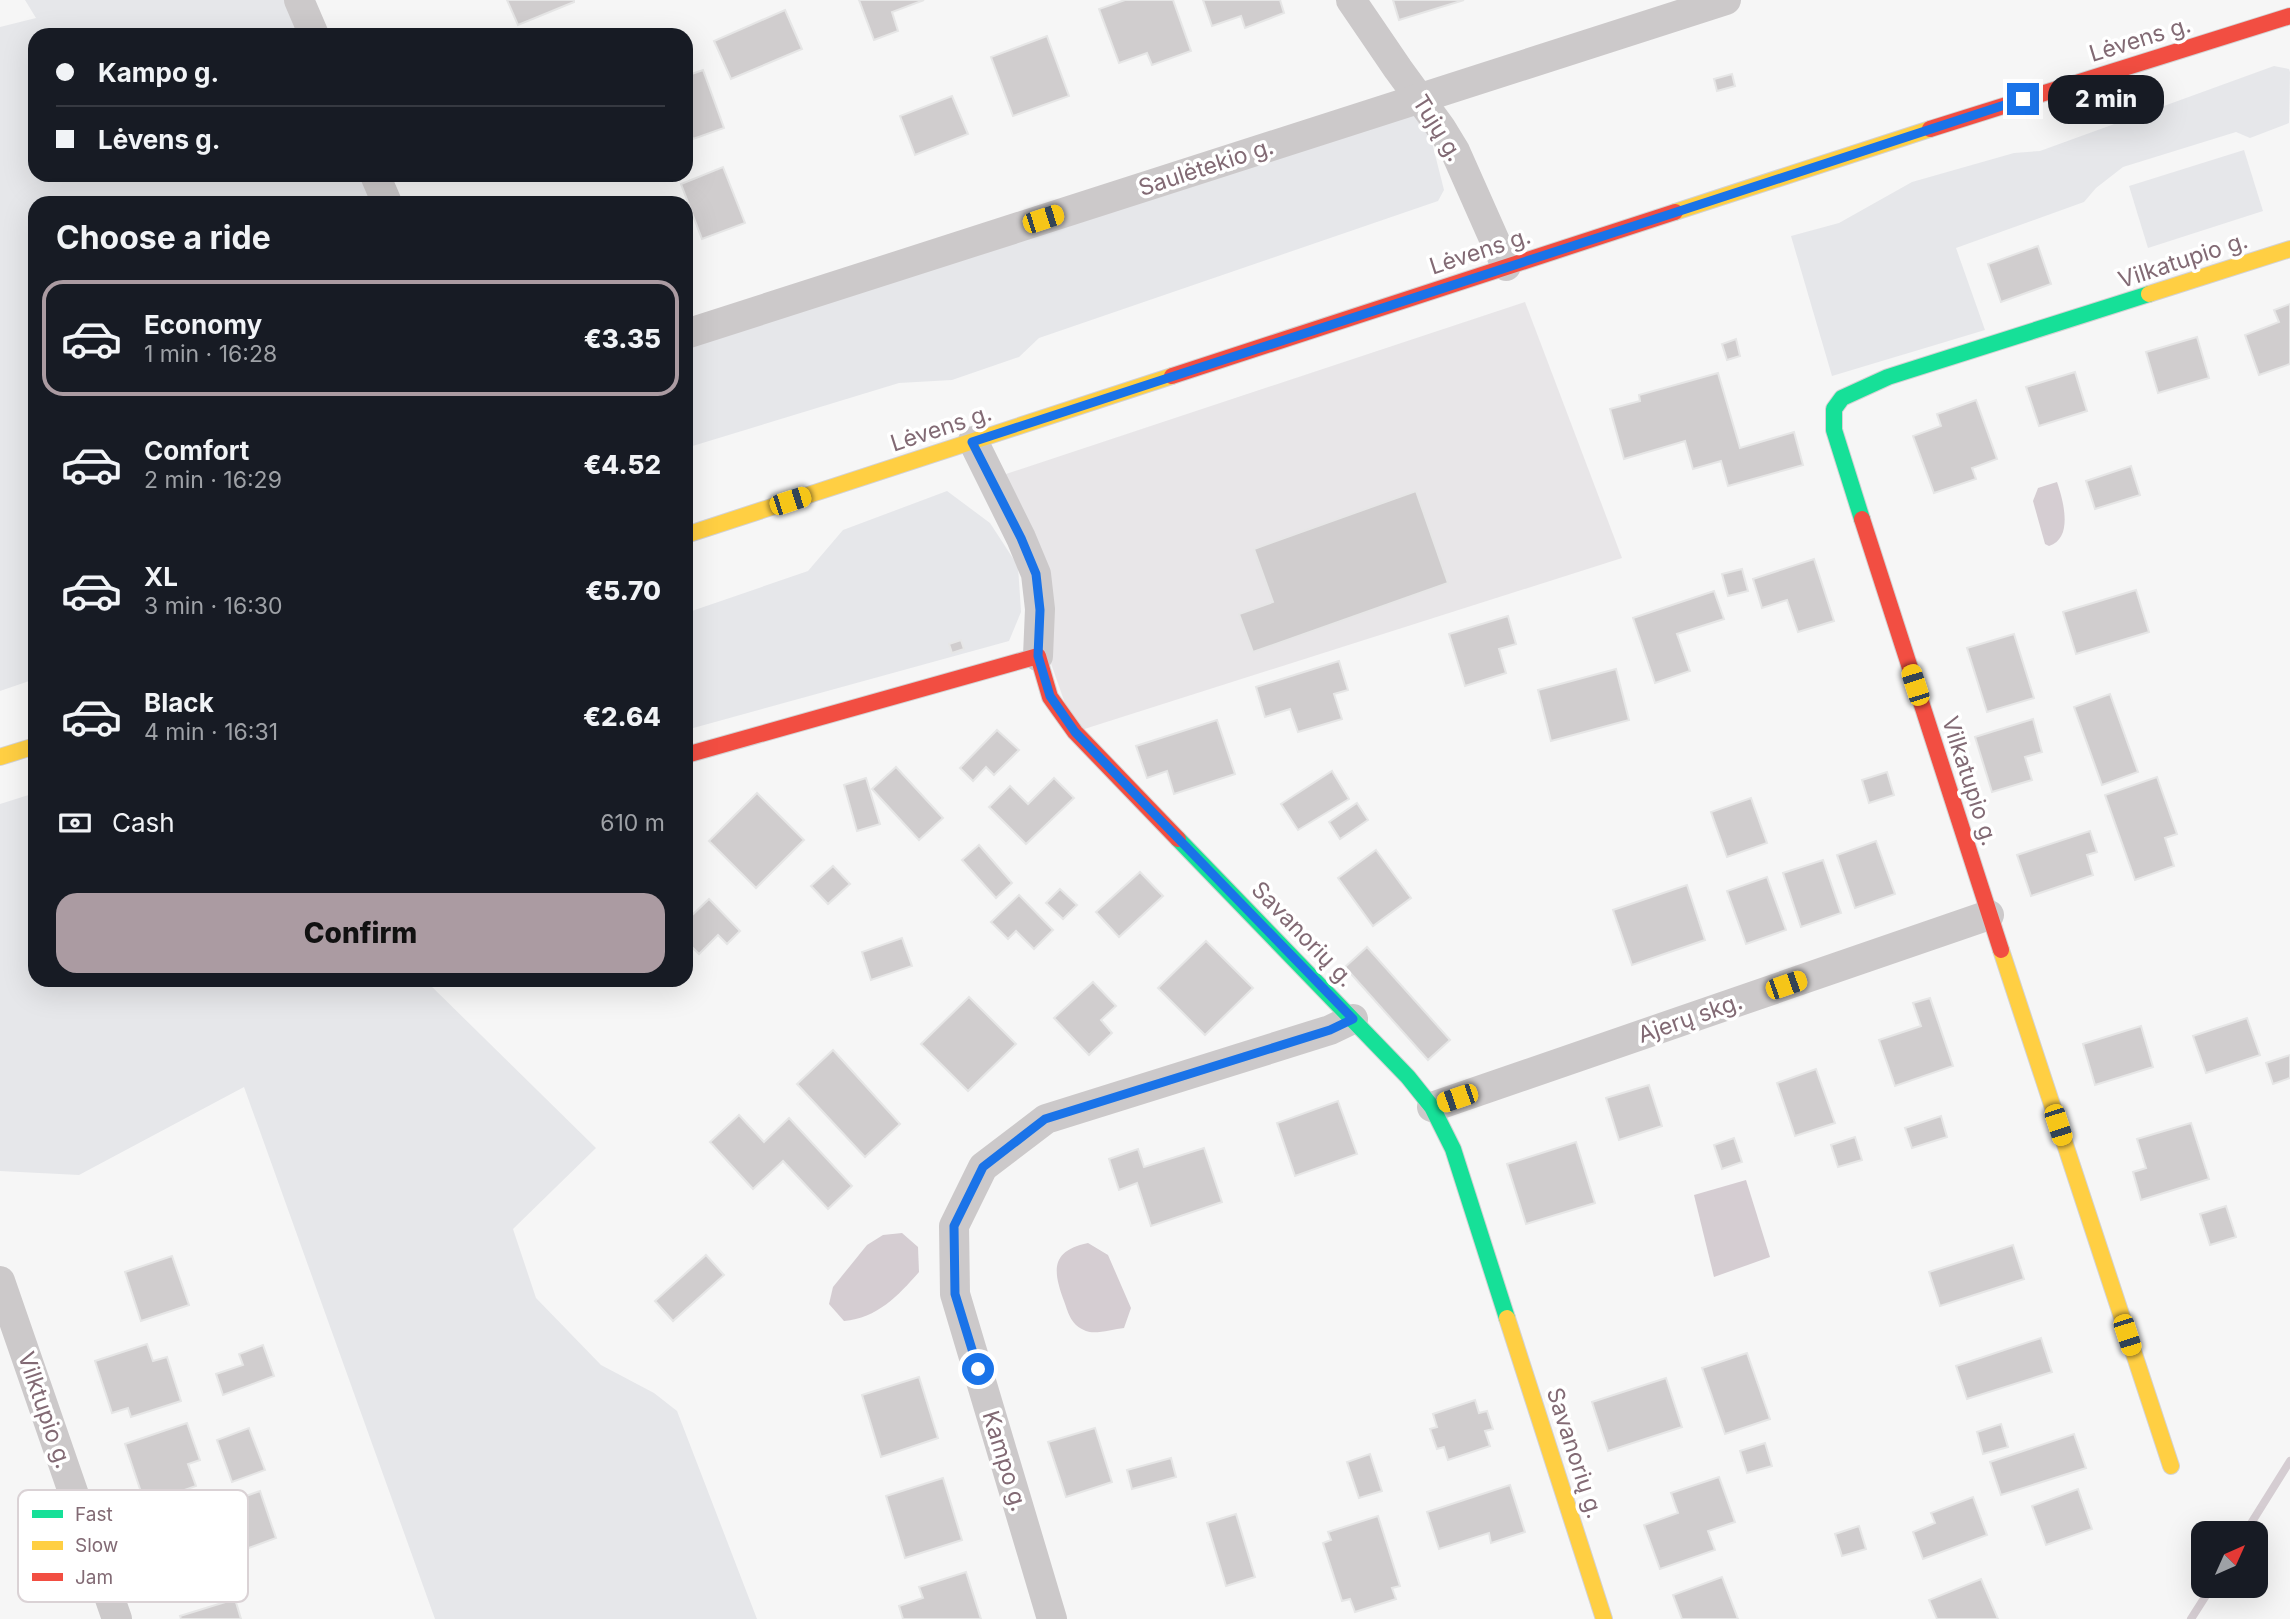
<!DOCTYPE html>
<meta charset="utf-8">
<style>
:root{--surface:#171b24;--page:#20242c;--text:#f1f3f6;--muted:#9ea1a6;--line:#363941;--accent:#ab9ba2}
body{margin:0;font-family:Inter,sans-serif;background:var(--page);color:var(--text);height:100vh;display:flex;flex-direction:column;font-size:26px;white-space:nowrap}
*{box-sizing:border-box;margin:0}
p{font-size:23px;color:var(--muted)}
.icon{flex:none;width:38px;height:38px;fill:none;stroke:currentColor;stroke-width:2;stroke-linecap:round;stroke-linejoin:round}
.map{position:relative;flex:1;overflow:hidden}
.drawer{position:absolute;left:28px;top:196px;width:665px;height:791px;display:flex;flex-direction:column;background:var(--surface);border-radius:21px;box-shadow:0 7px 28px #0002}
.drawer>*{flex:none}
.top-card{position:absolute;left:28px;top:28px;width:665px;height:154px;border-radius:21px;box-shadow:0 7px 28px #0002;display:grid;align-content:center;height:154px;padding:0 28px;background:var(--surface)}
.needle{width:46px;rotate:45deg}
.buttons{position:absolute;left:2191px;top:1521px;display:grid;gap:14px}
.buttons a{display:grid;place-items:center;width:77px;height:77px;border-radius:14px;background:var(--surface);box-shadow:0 7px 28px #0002;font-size:35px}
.end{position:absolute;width:32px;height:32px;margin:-16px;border:9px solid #1a73e8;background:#fff;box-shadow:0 0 0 4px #fff}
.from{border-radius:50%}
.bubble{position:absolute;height:49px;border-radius:21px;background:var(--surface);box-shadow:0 7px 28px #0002;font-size:23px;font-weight:800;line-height:49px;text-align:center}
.car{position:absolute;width:21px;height:42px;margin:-21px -10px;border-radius:9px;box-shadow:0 0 5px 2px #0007;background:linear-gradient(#f5c518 24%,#345 0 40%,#f5c518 0 76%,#345 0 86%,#f5c518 0)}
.top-card b{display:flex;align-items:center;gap:24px;height:66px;font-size:26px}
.top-card b+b{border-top:2px solid var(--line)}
.top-card i{width:18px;height:18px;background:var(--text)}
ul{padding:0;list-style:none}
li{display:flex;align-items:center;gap:21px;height:116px;margin:0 14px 10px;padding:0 14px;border:4px solid transparent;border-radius:21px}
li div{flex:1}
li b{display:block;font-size:26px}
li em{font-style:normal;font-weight:800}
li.selected{border-color:var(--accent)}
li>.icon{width:63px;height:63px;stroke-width:1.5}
h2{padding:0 28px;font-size:32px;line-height:84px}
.pay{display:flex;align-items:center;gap:18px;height:77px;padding:0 28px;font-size:26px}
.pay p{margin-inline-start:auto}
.cta{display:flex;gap:14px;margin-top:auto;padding:14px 28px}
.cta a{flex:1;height:80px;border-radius:21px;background:var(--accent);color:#111;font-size:28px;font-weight:800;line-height:80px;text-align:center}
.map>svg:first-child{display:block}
</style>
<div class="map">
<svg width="2290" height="1619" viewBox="0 0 2290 1619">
<rect width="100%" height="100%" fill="#f6f6f6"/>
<polygon fill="#e8e6e8" points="1525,302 1622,558 1075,732 1040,632 991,479"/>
<g fill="#e6e7ea">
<polygon points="25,0 299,0 314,35 35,35 35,175 375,175 387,203 35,203 35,679 0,691 0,27 36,18"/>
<polygon points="2274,66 2289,69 2290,72 2289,123 2250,138 2236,132 2123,167 2096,188 2084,202 1956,248 1985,330 1832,376 1791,236 1839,223 1912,182 2014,153 2040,151"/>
<polygon points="1421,99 1444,190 1438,201 1039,338 1019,357 952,380 899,383 686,448 686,334"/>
<polygon points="2244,150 2263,211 2148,248 2129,186"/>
<polygon points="947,491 990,523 1018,566 1021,612 1009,641 686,730 686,613 808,571 843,530"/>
<polygon points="35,793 35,980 425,980 596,1148 513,1229 536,1298 601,1365 654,1393 677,1411 757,1619 435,1619 244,1087 79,1175 0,1171 0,804"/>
</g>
<g fill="#d5cdd2">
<path d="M2057,482C2063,500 2074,538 2049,546L2045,544L2033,501L2038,488Z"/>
<polygon points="1746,1180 1770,1257 1714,1277 1694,1195"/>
<path d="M902,1233L918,1247L919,1272C898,1296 877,1318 844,1321L829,1304L833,1287L867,1245L883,1235Z"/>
<path d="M1088,1243L1108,1255L1131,1308L1124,1328C1113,1329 1095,1335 1086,1331C1071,1325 1069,1315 1064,1301C1053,1271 1050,1251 1088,1243Z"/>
</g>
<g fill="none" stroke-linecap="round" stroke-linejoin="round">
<g stroke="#d5cdd2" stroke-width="8">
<polyline points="2245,1533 2290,1461"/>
<polyline points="2191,1619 2212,1586"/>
</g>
</g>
<g fill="#d0cdce" stroke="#e6e6e6" stroke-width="2">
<polygon points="507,0 574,0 574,2 518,25"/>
<polygon points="859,0 924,0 892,12 898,31 874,40"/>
<polygon points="1125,0 1173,0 1191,51 1152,65 1147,53 1119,63 1099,9"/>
<polygon points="1203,0 1280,0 1284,13 1245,28 1241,16 1212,26"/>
<polygon points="1393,0 1464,0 1399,20"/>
<polygon points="785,10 802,49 731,79 714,41"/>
<polygon points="1047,36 1069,96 1013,116 991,57"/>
<polygon points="703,70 724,128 693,139 686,123 686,76"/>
<polygon points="1732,74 1735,86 1717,91 1714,79"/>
<polygon points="952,96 968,134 915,155 900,116"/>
<polygon points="723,167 745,223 702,239 681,184"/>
<polygon points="2038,246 2051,284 2001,302 1988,264"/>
<polygon points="2290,304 2290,364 2259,375 2245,335 2279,322 2274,310"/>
<polygon points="2197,337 2209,378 2158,393 2146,352"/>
<polygon points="1736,339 1740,356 1727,360 1722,344"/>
<polygon points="2075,372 2087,411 2039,426 2026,387"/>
<polygon points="1718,373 1740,448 1794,432 1803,465 1728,486 1721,461 1693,469 1685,441 1624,459 1610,409 1640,401 1639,395"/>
<polygon points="1976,400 1997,459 1972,468 1976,479 1934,493 1913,436 1941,426 1937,414"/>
<polygon points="2131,466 2140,495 2095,509 2086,481"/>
<polygon points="1416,491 1448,583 1253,652 1239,614 1273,602 1254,549"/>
<polygon points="1814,559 1834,621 1798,632 1787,600 1762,608 1753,579"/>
<polygon points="1742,569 1748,591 1728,596 1722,574"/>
<polygon points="2136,590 2149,632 2076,654 2063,612"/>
<polygon points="1714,591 1724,619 1677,634 1690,671 1655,683 1633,618"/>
<polygon points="1508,616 1516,644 1499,649 1506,673 1465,686 1449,634"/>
<polygon points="2014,634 2034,698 1987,712 1967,648"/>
<polygon points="961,640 964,649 952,653 949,644"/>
<polygon points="1339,661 1348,690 1334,694 1342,719 1298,732 1290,709 1265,717 1256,687"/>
<polygon points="1616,669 1629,720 1551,741 1538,690"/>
<polygon points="2110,694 2138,772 2102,785 2074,707"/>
<polygon points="2033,719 2042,752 2025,757 2032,780 1992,792 1975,737"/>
<polygon points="1217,720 1235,774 1174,794 1167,771 1147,778 1136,746"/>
<polygon points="997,730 1019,750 994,775 986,767 973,781 960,768"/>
<polygon points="896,767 943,818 919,840 872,789"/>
<polygon points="1332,771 1349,799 1298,830 1281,804"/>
<polygon points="1887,772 1894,795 1869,803 1862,780"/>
<polygon points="2157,777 2177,834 2165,838 2174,866 2135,880 2105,795"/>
<polygon points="866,778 880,824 857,831 844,785"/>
<polygon points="1054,778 1074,798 1026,844 989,807 1010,786 1028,804"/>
<polygon points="757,793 804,840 756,888 709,841"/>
<polygon points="1751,798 1767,843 1727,857 1711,812"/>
<polygon points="1357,803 1368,820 1340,839 1329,822"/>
<polygon points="2090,831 2097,852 2087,855 2093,875 2031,896 2017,855"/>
<polygon points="1876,841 1895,894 1855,908 1837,855"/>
<polygon points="979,845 1012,883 996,898 962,860"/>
<polygon points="1376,850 1411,898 1373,926 1338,878"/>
<polygon points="1823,860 1841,913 1801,927 1783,873"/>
<polygon points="833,866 850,884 828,904 811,886"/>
<polygon points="1140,872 1163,896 1119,937 1096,912"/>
<polygon points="1767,877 1786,930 1746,944 1727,891"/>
<polygon points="1687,885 1705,940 1632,965 1613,910"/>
<polygon points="1060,889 1077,905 1063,919 1046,903"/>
<polygon points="1019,895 1053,930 1034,949 1016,931 1008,939 991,922"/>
<polygon points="709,899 740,931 727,944 718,935 699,954 686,941 686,921"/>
<polygon points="902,938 912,966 871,980 862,952"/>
<polygon points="1206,941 1253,988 1205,1035 1158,988"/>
<polygon points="1367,947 1450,1040 1428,1060 1345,967"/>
<polygon points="1093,982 1116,1006 1101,1020 1112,1033 1089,1055 1054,1018"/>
<polygon points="969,997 1016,1044 968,1091 921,1044"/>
<polygon points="1930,998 1953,1066 1895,1086 1879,1040 1921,1026 1913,1003"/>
<polygon points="2247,1018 2260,1055 2206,1073 2193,1036"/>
<polygon points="2141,1026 2153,1067 2095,1085 2083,1044"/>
<polygon points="833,1050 900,1124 865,1157 797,1084"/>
<polygon points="2290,1055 2290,1078 2273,1084 2266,1063"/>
<polygon points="1816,1069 1835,1123 1795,1136 1777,1083"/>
<polygon points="1649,1085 1662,1126 1619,1140 1606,1098"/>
<polygon points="1338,1101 1357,1154 1295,1176 1277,1123"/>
<polygon points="739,1115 764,1142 789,1118 852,1186 828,1209 783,1161 753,1189 710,1142"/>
<polygon points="1941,1116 1947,1137 1912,1148 1905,1128"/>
<polygon points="2191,1123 2209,1179 2141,1200 2133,1172 2146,1168 2137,1139"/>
<polygon points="1855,1137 1862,1160 1838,1167 1831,1145"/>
<polygon points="1734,1138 1742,1162 1722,1169 1714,1145"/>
<polygon points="1576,1142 1595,1203 1526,1224 1507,1164"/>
<polygon points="1204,1148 1222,1202 1151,1226 1137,1183 1119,1190 1109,1159 1138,1149 1144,1167"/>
<polygon points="2226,1206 2236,1237 2210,1245 2200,1214"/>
<polygon points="2013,1245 2024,1279 1940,1306 1929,1272"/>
<polygon points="706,1255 724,1275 673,1321 655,1301"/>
<polygon points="172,1256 189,1305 141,1321 125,1272"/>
<polygon points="2041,1338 2052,1372 1967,1399 1956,1366"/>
<polygon points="147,1344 153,1361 167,1357 181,1401 131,1417 128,1408 112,1413 95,1361"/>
<polygon points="263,1345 274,1376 223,1395 216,1374 243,1365 239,1354"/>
<polygon points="1747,1353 1770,1419 1725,1434 1702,1368"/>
<polygon points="919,1377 938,1438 881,1457 862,1395"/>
<polygon points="1666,1378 1682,1427 1608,1451 1592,1402"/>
<polygon points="1475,1400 1479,1413 1487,1411 1493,1429 1485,1431 1490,1446 1448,1460 1444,1447 1437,1449 1430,1429 1437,1427 1433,1414"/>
<polygon points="187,1423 200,1460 188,1464 196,1486 145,1504 125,1444"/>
<polygon points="2001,1424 2008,1447 1983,1454 1977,1432"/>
<polygon points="249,1428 265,1470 232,1482 217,1440"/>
<polygon points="1095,1428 1112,1482 1066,1497 1048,1442"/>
<polygon points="2074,1434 2086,1468 2001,1495 1990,1462"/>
<polygon points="1765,1443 1772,1466 1747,1473 1740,1451"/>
<polygon points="1370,1454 1382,1491 1359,1498 1347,1462"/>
<polygon points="1171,1458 1176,1477 1132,1489 1127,1470"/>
<polygon points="1719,1477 1735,1522 1708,1531 1715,1550 1660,1569 1644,1525 1678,1513 1671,1493"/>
<polygon points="943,1478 962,1540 905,1558 886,1496"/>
<polygon points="1510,1485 1525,1532 1491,1543 1489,1533 1439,1549 1427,1512"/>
<polygon points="2078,1489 2092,1529 2046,1545 2032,1506"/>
<polygon points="260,1491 276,1538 246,1549 229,1502"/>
<polygon points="1973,1497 1987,1535 1923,1559 1913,1532 1935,1523 1931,1513"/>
<polygon points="1236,1514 1255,1577 1226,1586 1207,1523"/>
<polygon points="1378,1516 1400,1586 1392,1588 1396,1599 1355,1612 1350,1599 1342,1601 1323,1543 1331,1540 1328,1532"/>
<polygon points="1859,1526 1866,1549 1842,1556 1835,1534"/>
<polygon points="966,1572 981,1619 903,1619 899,1606 923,1598 919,1587"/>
<polygon points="1722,1577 1738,1619 1682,1619 1673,1595"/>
<polygon points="1981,1579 1998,1619 1937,1619 1929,1600"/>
<polygon points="235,1599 241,1619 181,1619 180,1616"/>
</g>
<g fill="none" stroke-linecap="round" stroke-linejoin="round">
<defs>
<g id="fast">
<polyline points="1862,519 1834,430 1834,409 1842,398 1888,377 2149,294"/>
<polyline points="1178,839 1408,1077 1432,1107 1453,1149 1507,1318"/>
</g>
<g id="slow">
<polyline points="1675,212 1930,129"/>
<polyline points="2149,294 2290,249"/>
<polyline points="686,535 1172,376"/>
<polyline points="0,757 35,746"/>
<polyline points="2001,950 2171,1466"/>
<polyline points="1507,1318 1604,1619"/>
</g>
<g id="jam">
<polyline points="1930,129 2290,16"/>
<polyline points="1172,376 1675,212"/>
<polyline points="1862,519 2001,950"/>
<polyline points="686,755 1038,656 1050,697 1075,732 1178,839"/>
</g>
</defs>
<use href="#fast" stroke="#d3d2d3" stroke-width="18"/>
<use href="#slow" stroke="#d3d2d3" stroke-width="18"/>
<use href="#jam" stroke="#d3d2d3" stroke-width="18"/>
<g stroke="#ccc9ca" stroke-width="30">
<polyline points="299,0 314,35"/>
<polyline points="1351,0 1398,69 1441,128 1455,151 1506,266"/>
<polyline points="375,175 387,203"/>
<polyline points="686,334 1726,0"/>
<polyline points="973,441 1021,538 1036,574 1040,609 1038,656"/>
<polyline points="1432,1107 1989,915"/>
<polyline points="0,1281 117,1619"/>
<polyline points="1052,1619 955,1294 954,1226 983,1167 1046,1119 1330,1030 1353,1019"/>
</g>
<use href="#fast" stroke="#16e098" stroke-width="16"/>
<use href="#slow" stroke="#ffcf43" stroke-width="16"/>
<use href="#jam" stroke="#f24e42" stroke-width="16"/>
</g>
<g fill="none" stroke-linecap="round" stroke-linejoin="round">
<polyline stroke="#1a73e8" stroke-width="9" points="978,1369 955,1294 954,1226 983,1167 1045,1119 1330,1030 1353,1019 1075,732 1050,696 1038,656 1040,610 1036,574 1021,538 972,442 2023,99"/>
</g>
<g text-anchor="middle" stroke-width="7" stroke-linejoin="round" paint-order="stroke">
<g font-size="23" fill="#826a74" stroke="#fff">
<text transform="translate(2140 39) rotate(-17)" y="8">Lėvens g.</text>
<text transform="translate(1438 128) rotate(58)" y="8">Tujų g.</text>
<text transform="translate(1206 167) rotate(-18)" y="8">Saulėtekio g.</text>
<text transform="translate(1480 251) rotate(-18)" y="8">Lėvens g.</text>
<text transform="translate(2183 260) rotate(-18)" y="8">Vilkatupio g.</text>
<text transform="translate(941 428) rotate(-18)" y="8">Lėvens g.</text>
<text transform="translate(1970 781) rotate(72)" y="8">Vilkatupio g.</text>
<text transform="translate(1303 934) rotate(46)" y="8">Savanorių g.</text>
<text transform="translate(1690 1018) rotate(-19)" y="8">Ajerų skg.</text>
<text transform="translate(45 1410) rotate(71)" y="8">Vilktupio g.</text>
<text transform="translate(1575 1453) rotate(72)" y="8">Savanorių g.</text>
<text transform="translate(1005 1461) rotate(73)" y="8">Kampo g.</text>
</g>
</g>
<rect x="18" y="1490" width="230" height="112" rx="10" fill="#fff" stroke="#dad2d5" stroke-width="2"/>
<rect x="32" y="1510" width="31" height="8" fill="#16e098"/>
<rect x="32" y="1541" width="31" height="9" fill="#ffcf43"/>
<rect x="32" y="1573" width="31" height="8" fill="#f24e42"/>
<g font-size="19" fill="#826a74">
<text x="75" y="1521">Fast</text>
<text x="75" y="1552">Slow</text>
<text x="75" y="1584">Jam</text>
</g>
</svg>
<div class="buttons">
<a><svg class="needle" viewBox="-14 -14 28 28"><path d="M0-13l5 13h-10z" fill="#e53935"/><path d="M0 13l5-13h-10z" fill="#9ea1a6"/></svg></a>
</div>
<i class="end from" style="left:978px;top:1369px"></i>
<i class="end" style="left:2023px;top:99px"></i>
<div class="bubble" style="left:2048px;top:75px;width:116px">2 min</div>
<i class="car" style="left:1043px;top:219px;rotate:72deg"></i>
<i class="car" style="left:790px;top:501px;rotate:72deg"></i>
<i class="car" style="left:1915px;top:685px;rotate:342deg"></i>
<i class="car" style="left:1786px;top:985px;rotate:71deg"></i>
<i class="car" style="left:1457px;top:1098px;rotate:251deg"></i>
<i class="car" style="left:2058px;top:1125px;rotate:162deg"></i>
<i class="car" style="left:2127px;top:1335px;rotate:162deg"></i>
<div class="top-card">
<b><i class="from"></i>Kampo g.</b>
<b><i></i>Lėvens g.</b>
</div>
<section class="drawer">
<h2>Choose a ride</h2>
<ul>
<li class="selected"><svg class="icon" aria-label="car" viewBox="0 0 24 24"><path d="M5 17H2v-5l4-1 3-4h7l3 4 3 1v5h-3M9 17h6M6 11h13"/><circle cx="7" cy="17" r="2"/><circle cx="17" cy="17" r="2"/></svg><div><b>Economy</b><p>1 min · 16:28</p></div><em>€3.35</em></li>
<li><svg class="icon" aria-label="car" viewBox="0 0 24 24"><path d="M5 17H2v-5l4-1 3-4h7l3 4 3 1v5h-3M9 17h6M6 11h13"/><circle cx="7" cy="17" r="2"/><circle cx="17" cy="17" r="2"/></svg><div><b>Comfort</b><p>2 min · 16:29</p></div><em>€4.52</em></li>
<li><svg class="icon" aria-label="car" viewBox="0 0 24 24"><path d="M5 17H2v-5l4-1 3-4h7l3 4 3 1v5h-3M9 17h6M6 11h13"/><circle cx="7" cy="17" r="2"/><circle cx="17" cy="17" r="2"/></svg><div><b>XL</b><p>3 min · 16:30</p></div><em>€5.70</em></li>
<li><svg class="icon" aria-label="car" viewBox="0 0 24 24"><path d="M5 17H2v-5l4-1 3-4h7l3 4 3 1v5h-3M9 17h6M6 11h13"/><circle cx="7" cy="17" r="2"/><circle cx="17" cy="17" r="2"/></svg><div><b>Black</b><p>4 min · 16:31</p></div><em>€2.64</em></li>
</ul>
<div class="pay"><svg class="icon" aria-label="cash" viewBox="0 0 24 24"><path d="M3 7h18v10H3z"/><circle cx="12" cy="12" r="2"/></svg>Cash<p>610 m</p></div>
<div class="cta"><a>Confirm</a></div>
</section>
</div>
